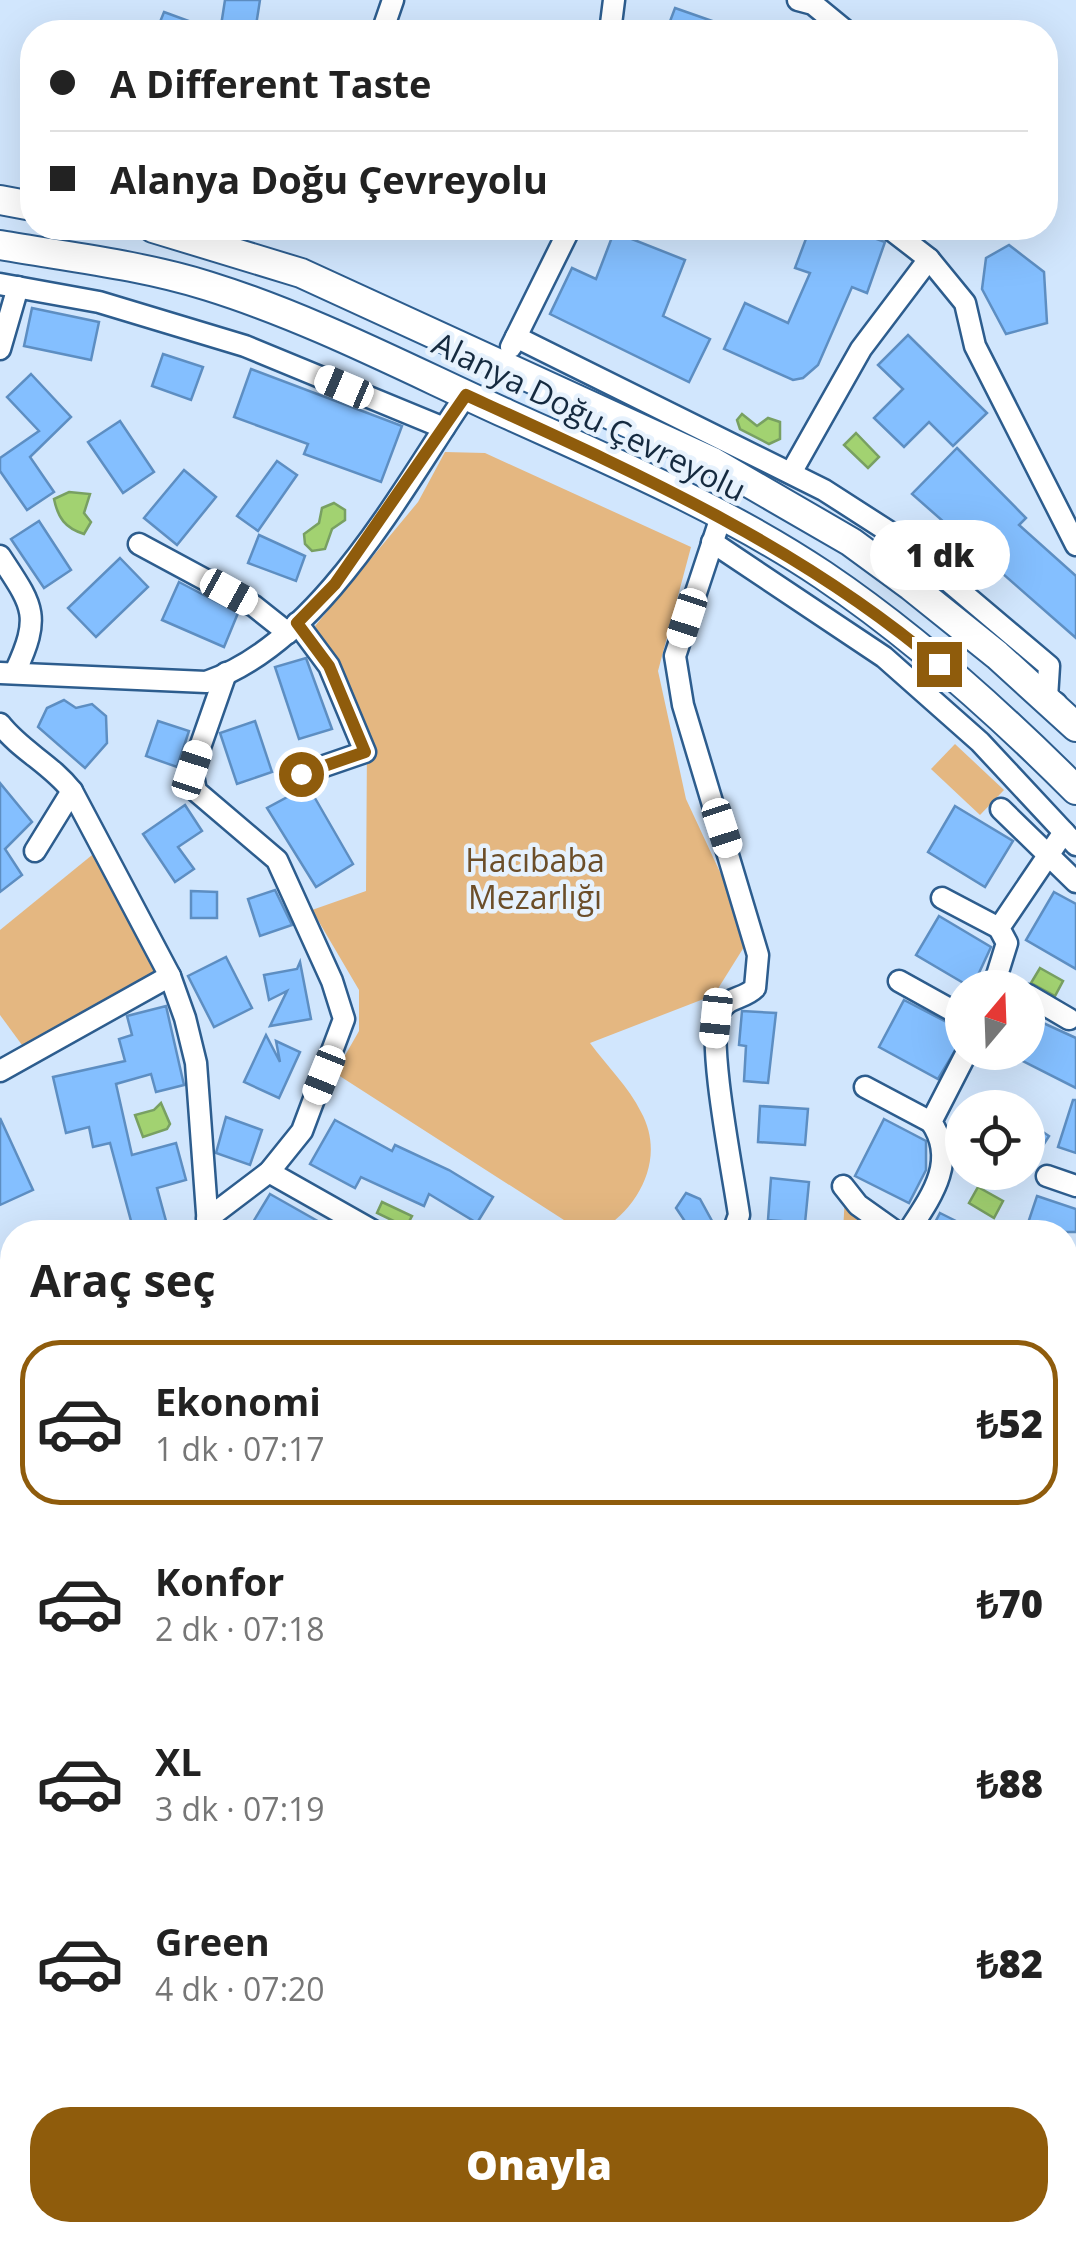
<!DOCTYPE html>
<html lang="tr">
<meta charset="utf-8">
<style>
:root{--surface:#fff;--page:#f2f2f2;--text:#222;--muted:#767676;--line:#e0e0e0;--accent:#8f5c0c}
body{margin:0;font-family:"Open Sans",sans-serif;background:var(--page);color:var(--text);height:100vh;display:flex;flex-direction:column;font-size:38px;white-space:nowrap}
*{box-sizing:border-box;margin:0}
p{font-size:32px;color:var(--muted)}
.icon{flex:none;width:55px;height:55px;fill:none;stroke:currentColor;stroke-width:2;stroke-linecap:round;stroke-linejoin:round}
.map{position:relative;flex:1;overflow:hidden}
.drawer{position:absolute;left:0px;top:1220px;width:1078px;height:1022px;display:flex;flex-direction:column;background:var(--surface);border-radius:40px 40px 0 0;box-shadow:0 10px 40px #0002}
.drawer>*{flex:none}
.top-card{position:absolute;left:20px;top:20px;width:1038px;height:220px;border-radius:40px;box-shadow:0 10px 40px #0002;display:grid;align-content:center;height:220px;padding:0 30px;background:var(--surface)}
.needle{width:65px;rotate:19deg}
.tools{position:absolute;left:945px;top:970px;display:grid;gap:20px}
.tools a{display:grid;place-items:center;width:100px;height:100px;border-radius:50%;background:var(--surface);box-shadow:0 10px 40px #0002;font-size:50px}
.end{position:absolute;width:45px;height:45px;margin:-22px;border:12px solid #8f5c0c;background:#fff;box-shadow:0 0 0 5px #fff}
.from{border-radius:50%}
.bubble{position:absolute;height:70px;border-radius:35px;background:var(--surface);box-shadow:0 10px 40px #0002;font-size:32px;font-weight:800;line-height:70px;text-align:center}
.car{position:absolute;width:30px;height:60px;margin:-30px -15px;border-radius:12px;box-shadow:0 0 8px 2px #0007;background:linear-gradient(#fff 24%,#345 0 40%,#fff 0 76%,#345 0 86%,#fff 0)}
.top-card b{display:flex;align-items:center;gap:35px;height:95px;font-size:38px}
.top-card b+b{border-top:2px solid var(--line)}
.top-card i{width:25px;height:25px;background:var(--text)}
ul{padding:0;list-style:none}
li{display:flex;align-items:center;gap:30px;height:165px;margin:0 20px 15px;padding:0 10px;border:5px solid transparent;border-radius:40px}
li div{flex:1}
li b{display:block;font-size:38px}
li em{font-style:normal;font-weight:800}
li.on{border-color:var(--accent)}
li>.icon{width:90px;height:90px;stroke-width:1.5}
h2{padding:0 30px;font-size:45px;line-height:120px}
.button{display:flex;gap:20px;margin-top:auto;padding:20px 30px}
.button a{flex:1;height:115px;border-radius:40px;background:var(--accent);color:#fff;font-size:40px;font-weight:800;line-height:115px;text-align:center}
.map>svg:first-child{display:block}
</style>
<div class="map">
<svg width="1076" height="2242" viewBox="0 0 1076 2242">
<rect width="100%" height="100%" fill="#d1e6fd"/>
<g fill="#e4b781">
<path d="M445,452L485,453L691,547L658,671L686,799L740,915L744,947L714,995L590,1043C606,1065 629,1087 641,1112C666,1157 640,1207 600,1231H581L335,1073L359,1031V990L312,910L366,891L367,744L315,626L418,502Z"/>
<polygon points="955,744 1004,790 980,815 931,769"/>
<polygon points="97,851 160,974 22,1045 0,1015 0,930"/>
<polygon points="845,1195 887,1232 843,1232"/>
<polygon points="1065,1335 1076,1339 1076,1393 1065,1397"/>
<polygon points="1076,1410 1076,1503 1065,1491 1065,1412"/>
<polygon points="1065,1621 1076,1624 1076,1664 1065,1671"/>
<polygon points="12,1885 12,1963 0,1950 0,1889"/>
</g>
<g fill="#a2d271" stroke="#78a062" stroke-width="2.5">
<polygon points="742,414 757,426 768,418 780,422 780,439 769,444 740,429 737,420"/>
<polygon points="856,433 879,457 868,468 844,445"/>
<path d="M69,492L90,494L84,513L91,522L84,534C65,528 58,518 54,499Z"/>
<polygon points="334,503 345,510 345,520 332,529 325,549 312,551 305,544 304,534 319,523 322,508"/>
<polygon points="1040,968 1063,981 1055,996 1031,983"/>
<polygon points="161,1103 170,1124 167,1129 143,1137 135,1115 154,1110"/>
<polygon points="978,1187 1003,1201 994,1218 969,1203"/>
<polygon points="382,1202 412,1216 406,1227 377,1213"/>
<polygon points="496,2230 592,2230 584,2242 567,2238 484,2242"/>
</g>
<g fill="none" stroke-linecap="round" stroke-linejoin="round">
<polyline stroke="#a2d271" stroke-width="20" points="1065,1499 1076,1508"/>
</g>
<g fill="#84bfff" stroke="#5d8ec2" stroke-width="2.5">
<polygon points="225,0 260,0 255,32 220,32"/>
<polygon points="675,8 738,30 737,32 666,32"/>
<polygon points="164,12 216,31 215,32 156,32"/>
<polygon points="810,228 846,228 885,242 867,293 852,287 818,365 803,378 793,380 724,349 745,303 788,323 810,273 795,268"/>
<polygon points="614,232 685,260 663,316 710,339 689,382 550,314 572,268 596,279"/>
<polygon points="1009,245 1044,272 1047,323 1006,334 982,289 986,258"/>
<polygon points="32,308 99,322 91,360 24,346"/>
<polygon points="908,335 987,413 953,446 929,422 904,447 874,418 903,389 878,365"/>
<polygon points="163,354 203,367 191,400 152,386"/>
<polygon points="251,369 402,426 381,482 304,454 308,444 234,417"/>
<polygon points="31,374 71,417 30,457 54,492 27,510 0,471 0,458 39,431 7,397"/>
<polygon points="120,421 154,472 123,493 88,442"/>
<polygon points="957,448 1026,518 1019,525 1076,576 1076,638 912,494"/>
<polygon points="277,461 297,475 258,531 237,516"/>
<polygon points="184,470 216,497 177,545 144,518"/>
<polygon points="39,521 71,570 44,588 11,539"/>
<polygon points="259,535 305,556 296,581 248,563"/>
<polygon points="120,558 148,587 96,637 68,608"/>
<polygon points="179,582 238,613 224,647 162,620"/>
<polygon points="306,658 332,729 299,739 275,667"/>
<polygon points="64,700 76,708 92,704 106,716 107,743 85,768 38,727 47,708"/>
<polygon points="158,721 189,731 177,767 146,756"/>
<polygon points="255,721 272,772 237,784 220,733"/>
<polygon points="0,783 32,822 5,849 22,875 0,892"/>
<polygon points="308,786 353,864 316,887 267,808"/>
<polygon points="185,805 202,831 178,847 194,869 175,882 143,834"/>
<polygon points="955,806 1013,841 985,887 928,852"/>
<polygon points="275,890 292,925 260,936 248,899"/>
<polygon points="191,891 217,892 217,918 191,918"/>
<polygon points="1054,892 1076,904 1076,969 1026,940"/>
<polygon points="939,916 991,947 972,988 916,955"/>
<polygon points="226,957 252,1008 214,1027 188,976"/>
<polygon points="300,962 311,1019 270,1026 287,991 269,1000 264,975 297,969"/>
<polygon points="904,1000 962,1030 962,1039 938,1079 879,1047"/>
<polygon points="166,1006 184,1085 156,1092 151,1074 116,1084 132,1155 176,1143 186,1180 157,1188 169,1232 134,1232 110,1143 93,1147 89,1127 66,1133 53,1077 125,1061 119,1039 132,1035 127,1016"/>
<polygon points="742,1011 776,1013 768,1083 744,1081 746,1046 739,1045"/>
<polygon points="1028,1016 1076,1038 1076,1088 1005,1052 1028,1052"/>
<polygon points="266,1035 280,1062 276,1041 300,1052 279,1098 244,1082"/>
<polygon points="1073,1100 1076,1100 1076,1153 1058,1147"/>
<polygon points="760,1106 808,1109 805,1145 758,1142"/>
<polygon points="226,1117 262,1130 250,1165 216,1153"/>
<polygon points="0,1118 33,1190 0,1205"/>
<polygon points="884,1119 926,1141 926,1170 909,1203 855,1176"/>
<polygon points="335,1120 392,1151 395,1145 449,1170 493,1197 477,1223 429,1194 424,1206 361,1177 355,1188 310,1164"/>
<polygon points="1028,1122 1049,1136 1028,1169"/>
<polygon points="771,1178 809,1182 805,1223 768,1220"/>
<polygon points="686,1193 700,1199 712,1221 703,1228 686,1223 676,1208"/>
<polygon points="270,1194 337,1232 247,1232"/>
<polygon points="1037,1196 1076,1209 1076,1232 1025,1232"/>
<polygon points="940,1213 978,1232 930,1232"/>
</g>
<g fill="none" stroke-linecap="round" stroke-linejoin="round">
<defs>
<g id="minor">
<polyline points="798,0 813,4 847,32"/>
<polyline points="382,32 393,0"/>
<polyline points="610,32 614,0"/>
<polyline points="889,228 929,259 965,303 975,346 1076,545"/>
<polyline points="0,284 99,302 245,346 444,428"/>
<polyline points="516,337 824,490 894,535 1049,666 1047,698 1056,703"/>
<polyline points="511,347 570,228"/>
<polyline points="0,349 18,287"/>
<polyline points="792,471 861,349 929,259"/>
<path d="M721,517L675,656L683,705L758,955L755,988C743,1000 727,996 719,1013C706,1040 734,1178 739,1215L733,1232"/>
<polyline points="712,542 884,657 980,742 1076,845"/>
<polyline points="139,544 254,606 288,633"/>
<path d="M0,556C32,605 42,614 16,670"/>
<polyline points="297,623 329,666 365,752 301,774"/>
<path d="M0,673L206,682C321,643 401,490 466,395"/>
<path d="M0,724C21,751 51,764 72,791L170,976L185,1018L196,1063L208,1226"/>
<polyline points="1001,809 1076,882"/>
<polyline points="35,851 72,791"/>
<polyline points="942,898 999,928"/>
<polyline points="899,981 962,1016"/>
<polyline points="993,988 1007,943 999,928 1064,832"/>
<polyline points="1028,995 1069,1019"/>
<polyline points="0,1071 170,976"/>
<polyline points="865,1087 931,1122"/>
<polyline points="269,1172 375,1232"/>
<polyline points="1047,1176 1076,1186"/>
<polyline points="843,1186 858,1205 896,1232"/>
<polyline points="207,1219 269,1172 302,1131 344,1019 332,981 277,860 196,791 192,770 226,673"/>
<path d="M908,1232C931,1197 958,1161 931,1122L967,1052"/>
<polyline points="1065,1312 1076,1324"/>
<polyline points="0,1341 12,1355"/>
<polyline points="1065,1404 1076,1402"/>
<polyline points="1065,1554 1076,1592"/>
<polyline points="0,1660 12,1659"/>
<polyline points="1065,1692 1076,1704"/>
<polyline points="1065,1834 1076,1829"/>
<polyline points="0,1875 12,1870"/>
<polyline points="0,1975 12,1988"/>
<polyline points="0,2069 12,2045"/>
<polyline points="152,2230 153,2242"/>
<polyline points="174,2230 176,2242"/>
<polyline points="376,2242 379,2230"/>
</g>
<g id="highway">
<polyline points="0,200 32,206"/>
<polyline points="153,228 301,273 713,462 851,542 911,586 997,655 1076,727"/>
<path d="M0,245C69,257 141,265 208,286C311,318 408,369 507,414C613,462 726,510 823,575C915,637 998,712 1076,790"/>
</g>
</defs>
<use href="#minor" stroke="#2d5d8e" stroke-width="25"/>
<use href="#highway" stroke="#2d5d8e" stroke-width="32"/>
<use href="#minor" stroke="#fff" stroke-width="20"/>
<use href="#highway" stroke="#fff" stroke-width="28"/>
</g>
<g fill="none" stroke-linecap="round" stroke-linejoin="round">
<path stroke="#8f5c0c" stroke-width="12" d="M301,774L365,752L329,666L297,623L335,584L466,395C632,471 799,545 939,664"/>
</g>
<g text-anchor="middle" stroke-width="9" stroke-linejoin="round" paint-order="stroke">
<g font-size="32" fill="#152a3f" stroke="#e7f2fd">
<text transform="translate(589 417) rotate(26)" y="11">Alanya Doğu Çevreyolu</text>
</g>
<g font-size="32" fill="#6c4e29" stroke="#e7f2fd">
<text x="535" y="872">Hacıbaba<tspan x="535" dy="37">Mezarlığı</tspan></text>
</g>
</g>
</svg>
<div class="tools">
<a><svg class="needle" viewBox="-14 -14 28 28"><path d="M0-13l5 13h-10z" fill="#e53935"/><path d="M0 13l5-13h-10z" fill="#767676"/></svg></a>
<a><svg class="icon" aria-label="locate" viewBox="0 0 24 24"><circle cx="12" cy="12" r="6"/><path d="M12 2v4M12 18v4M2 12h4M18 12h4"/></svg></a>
</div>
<i class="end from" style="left:301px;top:774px"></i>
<i class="end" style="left:939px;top:664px"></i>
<div class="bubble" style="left:870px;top:520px;width:140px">1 dk</div>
<i class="car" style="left:344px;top:387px;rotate:293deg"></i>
<i class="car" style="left:229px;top:592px;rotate:119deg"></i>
<i class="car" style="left:687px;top:618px;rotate:198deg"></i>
<i class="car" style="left:192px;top:770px;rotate:18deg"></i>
<i class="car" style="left:722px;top:828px;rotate:162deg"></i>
<i class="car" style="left:716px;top:1018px;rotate:186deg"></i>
<i class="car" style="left:324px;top:1075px;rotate:202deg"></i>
<div class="top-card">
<b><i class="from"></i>A Different Taste</b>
<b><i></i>Alanya Doğu Çevreyolu</b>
</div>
<section class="drawer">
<h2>Araç seç</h2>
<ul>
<li class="on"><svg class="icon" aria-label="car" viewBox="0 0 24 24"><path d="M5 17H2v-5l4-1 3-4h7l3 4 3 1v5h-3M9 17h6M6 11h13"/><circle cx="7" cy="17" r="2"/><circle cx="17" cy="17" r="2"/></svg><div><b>Ekonomi</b><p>1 dk · 07:17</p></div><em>₺52</em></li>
<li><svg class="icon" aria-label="car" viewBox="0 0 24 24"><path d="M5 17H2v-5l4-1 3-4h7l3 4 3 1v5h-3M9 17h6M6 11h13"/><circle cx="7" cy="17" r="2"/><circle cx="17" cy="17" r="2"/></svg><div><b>Konfor</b><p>2 dk · 07:18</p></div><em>₺70</em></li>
<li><svg class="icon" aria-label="car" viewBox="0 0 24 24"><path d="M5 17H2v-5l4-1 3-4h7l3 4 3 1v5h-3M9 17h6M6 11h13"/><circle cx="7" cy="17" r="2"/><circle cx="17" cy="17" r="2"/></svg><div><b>XL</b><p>3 dk · 07:19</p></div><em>₺88</em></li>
<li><svg class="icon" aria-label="car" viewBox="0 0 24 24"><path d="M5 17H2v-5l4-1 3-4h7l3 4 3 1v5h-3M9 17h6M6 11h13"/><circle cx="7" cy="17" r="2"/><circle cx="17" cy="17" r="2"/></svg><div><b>Green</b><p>4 dk · 07:20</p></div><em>₺82</em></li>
</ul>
<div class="button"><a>Onayla</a></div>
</section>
</div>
